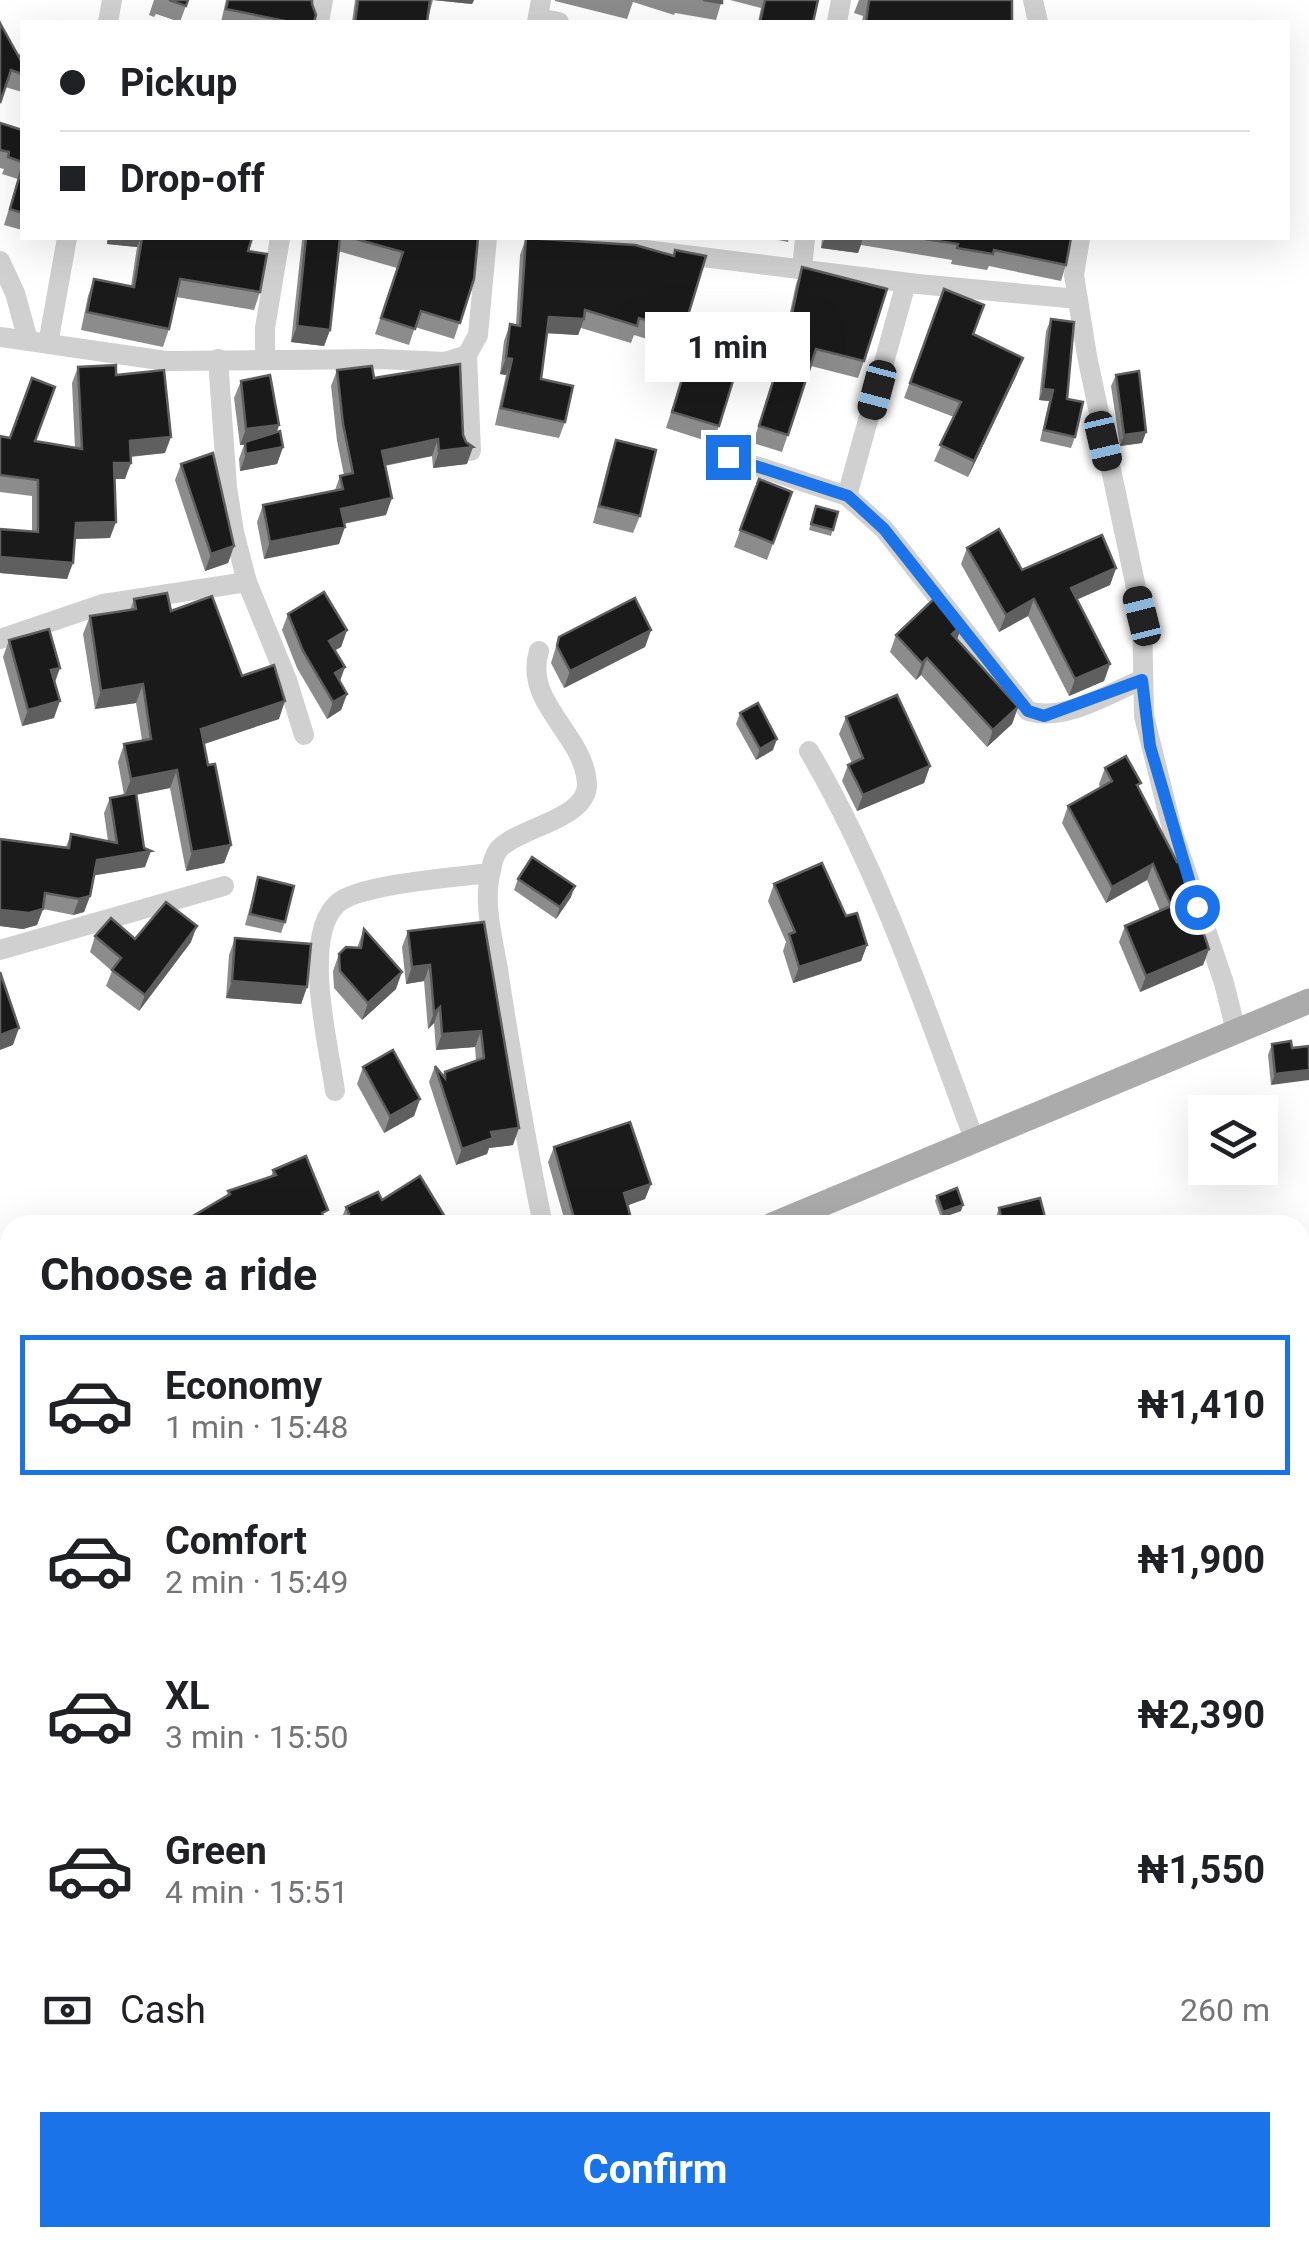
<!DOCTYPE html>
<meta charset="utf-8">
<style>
:root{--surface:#fff;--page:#f2f2f2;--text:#202124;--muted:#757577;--line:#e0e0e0;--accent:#1a73e8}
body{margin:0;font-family:Roboto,sans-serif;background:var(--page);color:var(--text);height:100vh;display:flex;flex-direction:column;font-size:38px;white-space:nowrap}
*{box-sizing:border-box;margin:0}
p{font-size:32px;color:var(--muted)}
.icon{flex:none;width:55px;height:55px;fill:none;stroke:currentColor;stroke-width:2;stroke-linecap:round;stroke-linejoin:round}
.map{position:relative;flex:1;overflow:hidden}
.panel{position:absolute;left:0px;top:1215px;width:1310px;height:1032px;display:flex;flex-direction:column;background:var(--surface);border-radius:30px 30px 0 0;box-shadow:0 10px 40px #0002}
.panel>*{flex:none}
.hud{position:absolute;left:20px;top:20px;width:1270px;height:220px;border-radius:0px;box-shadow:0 10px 40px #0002;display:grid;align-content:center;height:220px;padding:0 40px;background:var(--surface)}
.buttons{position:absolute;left:1188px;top:1095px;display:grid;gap:20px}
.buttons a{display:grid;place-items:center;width:90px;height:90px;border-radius:0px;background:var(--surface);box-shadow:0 10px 40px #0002;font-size:50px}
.end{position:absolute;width:45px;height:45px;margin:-22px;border:12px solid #1a73e8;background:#fff;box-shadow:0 0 0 5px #fff}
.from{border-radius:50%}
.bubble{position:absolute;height:70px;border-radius:0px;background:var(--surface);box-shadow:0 10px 40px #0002;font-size:32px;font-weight:700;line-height:70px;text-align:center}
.car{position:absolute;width:30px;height:60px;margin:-30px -15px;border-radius:12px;box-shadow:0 0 8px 2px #0007;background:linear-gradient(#222 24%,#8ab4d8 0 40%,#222 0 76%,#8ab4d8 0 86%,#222 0)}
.hud b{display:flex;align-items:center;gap:35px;height:95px;font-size:38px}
.hud b+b{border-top:2px solid var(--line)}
.hud i{width:25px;height:25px;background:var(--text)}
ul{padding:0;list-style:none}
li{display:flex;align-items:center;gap:30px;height:140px;margin:0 20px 15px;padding:0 20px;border:5px solid transparent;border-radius:0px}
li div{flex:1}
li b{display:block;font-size:38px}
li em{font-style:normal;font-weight:700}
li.current{border-color:var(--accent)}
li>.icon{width:90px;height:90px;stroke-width:1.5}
h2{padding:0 40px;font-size:45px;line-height:120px}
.pay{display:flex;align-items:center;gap:25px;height:110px;padding:0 40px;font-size:38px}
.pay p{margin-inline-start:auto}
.action{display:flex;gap:20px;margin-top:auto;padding:20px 40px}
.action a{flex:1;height:115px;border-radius:0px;background:var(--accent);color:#fff;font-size:40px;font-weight:700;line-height:115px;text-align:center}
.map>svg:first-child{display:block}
</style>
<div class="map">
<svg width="1309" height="2246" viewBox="0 0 1309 2246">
<rect width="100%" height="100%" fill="#fff"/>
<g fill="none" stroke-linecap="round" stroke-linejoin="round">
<g stroke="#d0d0d0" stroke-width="20">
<polyline points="1033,0 1038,22"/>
<polyline points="538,18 559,22"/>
<polyline points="108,22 112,0"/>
<polyline points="319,22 323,0"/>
<polyline points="537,22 541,0"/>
<polyline points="837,22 841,0"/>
<polyline points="550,238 918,284 1078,299"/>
<polyline points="1080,238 1074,275 1087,356 1142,616 1144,716 1173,833 1224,983 1236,1031"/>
<polyline points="0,261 15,293 28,340"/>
<polyline points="802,270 805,238"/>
<polyline points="0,337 166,361 380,359 445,362 467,355 478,335 487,238"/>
<polyline points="48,344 67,238"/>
<polyline points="467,355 471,451"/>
<polyline points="218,359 227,487 234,532 247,582 287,680 304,735"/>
<polyline points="265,359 265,328 280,238"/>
<path d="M728,457L847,496L884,529L1028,711C1064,722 1108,694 1141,680"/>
<polyline points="847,496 906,283"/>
<polyline points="0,639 103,604 247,582"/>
<path d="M539,651C523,703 584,734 587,783C589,819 519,827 499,849C495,854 492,864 491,870C482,905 494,941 499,976C512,1060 526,1142 543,1225"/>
<path d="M809,751C880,872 925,1007 974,1139"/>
<polyline points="0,950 224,886"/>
<path d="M335,1091C329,1046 300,936 338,903C360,884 459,877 490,873"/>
<polyline points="482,2238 484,2246"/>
<polyline points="46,2246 66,2238"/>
<polyline points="888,2246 889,2238"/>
</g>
<g stroke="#ababab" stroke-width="25">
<polyline points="772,1225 1309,1001"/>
<polyline points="0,1553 10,1549"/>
<polyline points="0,1947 10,1966"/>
<polyline points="0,2085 10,2103"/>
<polyline points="84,2238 89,2246"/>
<polyline points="160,2238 164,2246"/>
</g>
</g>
<g fill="#8c8c8c">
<polygon points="154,0 188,0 180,22 156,14 154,17 149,15"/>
<polygon points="226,0 312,0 314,22 221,22"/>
<polygon points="355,0 474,0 472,4 433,0 427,22 352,22"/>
<polygon points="555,0 722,0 716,20 675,13 674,15 633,2 627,19 555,1"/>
<polygon points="730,0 818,0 813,22 758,22 761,8"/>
<polygon points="859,0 1012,0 1012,22 862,22 863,16 854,13"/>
<polygon points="0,23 19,57 22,46 22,92 5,87"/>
<polygon points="0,123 22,130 22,230 4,225 18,179 2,174 4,169 0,168"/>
<polygon points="107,238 252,238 248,251 260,292 254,310 176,297 169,329 163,347 81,330 88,296 94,279 131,286 137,247 107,244"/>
<polygon points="293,238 478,238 474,279 454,339 415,327 409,345 375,334 397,268 338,251 330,330 324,346 291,342 302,240"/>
<polygon points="526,238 683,332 677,348 634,335 631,343 581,328 578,335 547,333 541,379 565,422 559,438 495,425 506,375 500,374 504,341 510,324 516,325 520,255"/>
<polygon points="768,238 789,238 788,242"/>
<polygon points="822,238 1071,238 1066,265 1061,281 989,266 987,270 951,264 952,260 861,245 858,253 821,248"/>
<polygon points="802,267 864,361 858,378 811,366 782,452 753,443 781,354 796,284"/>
<polygon points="944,289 973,334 1017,374 968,477 934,461 954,417 904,398"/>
<polygon points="1051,319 1075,437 1071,448 1040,441 1049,401 1039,400 1046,331"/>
<polygon points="693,343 719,426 713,443 666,428"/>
<polygon points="78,367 116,375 165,453 131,457 125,479 115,479 110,538 75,539 67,579 0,573 0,529 32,531 32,496 0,492 0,436 75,448 72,383"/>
<polygon points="337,370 374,378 463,435 467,464 433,468 432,456 385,466 386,515 344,524 339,544 264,559 257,522 263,505 335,490 340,476 344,475 337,441 331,386"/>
<polygon points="1116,375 1146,432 1142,443 1120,446 1111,386"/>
<polygon points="241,381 279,425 277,432 283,447 277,464 240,471 239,459 244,445 240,445 234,398"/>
<polygon points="616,440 640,516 633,533 593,523 610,457"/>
<polygon points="181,464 234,546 228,563 205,571 175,480"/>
<polygon points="759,479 792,492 767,560 734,547"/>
<polygon points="816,506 838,512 831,536 809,530"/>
<polygon points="967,548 1022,570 1116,568 1110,585 1077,599 1110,664 1104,681 1069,696 1028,616 999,632 961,564"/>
<polygon points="134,599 171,611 242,676 279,719 204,744 208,765 231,845 224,863 186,871 170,788 136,795 145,867 94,875 90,896 84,912 73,915 43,909 37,925 23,929 0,926 0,839 66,847 71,834 108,841 104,813 110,798 124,795 118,762 124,744 142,740 136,703 95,709 83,634 90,616 130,610"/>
<polygon points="288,614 347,630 341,647 335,650 340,682 347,694 341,710 327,719 297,668 282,630"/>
<polygon points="962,625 957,639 1018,707 1012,724 987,747 921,675 916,680 890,652 896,635"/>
<polygon points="651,630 645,647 564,688 551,663 559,637"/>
<polygon points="9,640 55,682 54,718 22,726 3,657"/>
<polygon points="740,713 773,750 756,760 736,724"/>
<polygon points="846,717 930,766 924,783 857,811 842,781 848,765 852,763 839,734"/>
<polygon points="1105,768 1139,788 1209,949 1203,965 1140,992 1119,942 1125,926 1160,911 1147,880 1106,903 1062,823 1068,806 1100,788 1099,784"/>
<polygon points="258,877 285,922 281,933 245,925"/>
<polygon points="518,879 571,897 556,919 514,890"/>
<polygon points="774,884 846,916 867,945 861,961 793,983 783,951 786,942 768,901"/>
<polygon points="484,922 513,1145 489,1148 487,1154 456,1165 429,1082 435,1066 443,1076 445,1072 476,1061 475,1047 436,1050 434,1023 428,1029 424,981 406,984 402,947 408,931"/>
<polygon points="364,929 396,989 362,1020 334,988 333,971 339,954 357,948"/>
<polygon points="95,936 135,939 191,942 139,1011 106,986 112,971 90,952"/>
<polygon points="235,938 307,987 301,1004 226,998 229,955"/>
<polygon points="1272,1044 1292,1048 1271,1085 1268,1055"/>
<polygon points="363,1067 420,1099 414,1116 384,1133 357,1084"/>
<polygon points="554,1147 651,1184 645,1199 628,1205 629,1225 566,1225 548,1162"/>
<polygon points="273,1170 325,1221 326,1225 189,1225 193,1216 227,1196 228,1191 271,1177"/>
<polygon points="937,1196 961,1211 941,1218 935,1201"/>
<polygon points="382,1200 450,1225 339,1225 346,1207"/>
<polygon points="999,1208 1047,1225 993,1225"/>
<rect x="644" y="2238" width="35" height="8"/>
<polygon points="754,2238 864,2238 863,2246 752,2246"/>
<polygon points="1281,2238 1300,2238 1309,2246 1277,2246"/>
</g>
<g fill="#5f5f5f">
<polygon points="433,0 474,0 472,4"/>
<polygon points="109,238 141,238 137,247 107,244"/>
<polygon points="825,238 863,238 858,253 821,248"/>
<polygon points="549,317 584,319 578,335 543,333"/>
<polygon points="297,326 330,330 324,346 291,342"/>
<polygon points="506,358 512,359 506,375 500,374"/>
<polygon points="1023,358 1017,374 968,477 974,461"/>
<polygon points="1043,389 1053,390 1049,401 1039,400"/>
<polygon points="279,425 273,442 240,445 246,429"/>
<polygon points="1146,432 1142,443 1120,446 1124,435"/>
<polygon points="171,437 165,453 124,457 130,441"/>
<polygon points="438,439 432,456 376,467 382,451"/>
<polygon points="283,447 277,464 240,471 246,454"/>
<polygon points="473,447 467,464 433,468 439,451"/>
<polygon points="114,463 131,463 125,479 108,479"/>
<polygon points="392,498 386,515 335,525 341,509"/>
<polygon points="116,522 110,538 71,539 76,523"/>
<polygon points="345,527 339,544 264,559 270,542"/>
<polygon points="234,546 228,563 205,571 211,554"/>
<polygon points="0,557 73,563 67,579 0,573"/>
<polygon points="1116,568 1110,585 1065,605 1071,588"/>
<polygon points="1034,599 1028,616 999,632 1006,615"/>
<polygon points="962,625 956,642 952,634"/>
<polygon points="347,630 341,647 323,657 329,641"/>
<polygon points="651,630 645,647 564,688 570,671"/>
<polygon points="927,658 921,675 916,680 922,663"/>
<polygon points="1110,664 1104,681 1069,696 1075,679"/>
<polygon points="345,667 339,684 335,673"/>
<polygon points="60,668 54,685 51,670"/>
<polygon points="143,684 136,703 95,709 101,691"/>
<polygon points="347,694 341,710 327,719 333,702"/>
<polygon points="60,701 54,718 22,726 28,710"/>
<polygon points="285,701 279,719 195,747 201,729"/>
<polygon points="1018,707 1012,724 987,747 993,730"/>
<polygon points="777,739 773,750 756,760 760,749"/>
<polygon points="930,766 924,783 857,811 863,795"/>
<polygon points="177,770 170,788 124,797 131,779"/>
<polygon points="231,845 224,863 186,871 192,852"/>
<polygon points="151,851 145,867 91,876 97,860"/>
<polygon points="1153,864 1147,880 1106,903 1112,887"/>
<polygon points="575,886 571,897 556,919 560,907"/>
<polygon points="90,896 84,912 73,915 79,899"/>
<polygon points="43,909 37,925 23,929 0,926 0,915 2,910"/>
<polygon points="197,926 191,942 139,1011 145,995"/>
<polygon points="867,945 861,961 793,983 799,967"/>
<polygon points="1209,949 1203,965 1140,992 1146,976"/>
<polygon points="430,965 424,981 406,984 412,967"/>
<polygon points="402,972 396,989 362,1020 368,1003"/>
<polygon points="232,981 307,987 301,1004 226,998"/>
<polygon points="440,1007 434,1023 428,1029 434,1013"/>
<polygon points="19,1028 13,1045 0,1050 0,1035"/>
<polygon points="481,1031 475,1047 436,1050 442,1034"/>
<polygon points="1309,1070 1309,1080 1271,1085 1275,1074"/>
<polygon points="420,1099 414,1116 384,1133 390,1116"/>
<polygon points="519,1128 513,1145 489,1148 487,1154 456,1165 462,1149 491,1132"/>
<polygon points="651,1184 645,1199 618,1209 624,1193"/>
<polygon points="963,1205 961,1211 941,1218 943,1212"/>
<polygon points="631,1218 629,1225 607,1225"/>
<polygon points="10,1447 10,1466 0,1467 0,1448"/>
<polygon points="10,1598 10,1609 0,1618 0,1607"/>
<polygon points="10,1672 10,1685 0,1690 0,1677"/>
<polygon points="10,2236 10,2238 31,2238 30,2241 18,2246 0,2246 0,2240"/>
</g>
<g fill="#1a1a1a" stroke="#5f5f5f" stroke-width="2.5">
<polygon points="169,0 188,0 186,6"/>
<polygon points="228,0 312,0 312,4 316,15 314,22 290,22 226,9"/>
<polygon points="358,0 430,0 427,22 355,22"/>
<polygon points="703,0 722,0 722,3"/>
<polygon points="765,0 818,0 813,22 760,22"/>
<polygon points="869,0 1012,0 1012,22 866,22"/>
<polygon points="0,23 20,59 22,49 22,74 11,70 0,103"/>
<polygon points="0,123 22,130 22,162 8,157 9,152 0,150"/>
<polygon points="22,167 22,213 10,209"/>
<polygon points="142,238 252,238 248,251 267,254 260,292 180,279 169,329 87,312 94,279 134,287"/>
<polygon points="306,238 340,238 330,330 297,326"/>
<polygon points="352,238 478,238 474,279 460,323 421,311 415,329 381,318 403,252"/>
<polygon points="526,238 635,245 674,256 675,250 706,256 683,332 639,318 637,326 585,310 584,319 549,317 541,379 573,386 565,422 501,408 512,359 506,358 510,324 520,326"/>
<polygon points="918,238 1071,238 1066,265 994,250 993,254 957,248 958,244"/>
<polygon points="802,267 887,289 864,361 816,349 788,435 759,426 787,337"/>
<polygon points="944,289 984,305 973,334 1023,358 974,461 940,445 961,402 910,383"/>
<polygon points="1051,319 1074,322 1067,399 1083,402 1075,437 1044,430 1053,390 1043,389"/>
<polygon points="693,343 740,358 719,426 672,412"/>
<polygon points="460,364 463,435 466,442 473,447 439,451 438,439 382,451 392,498 341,509 345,527 270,542 263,505 343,489 340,476 353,473 343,424 337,370 372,366 374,378"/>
<polygon points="116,365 116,375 164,370 171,437 130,441 131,463 114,463 116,522 76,523 73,563 0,557 0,529 38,532 38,480 0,475 0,436 10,438 32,378 55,387 35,441 82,449 78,367"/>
<polygon points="1139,371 1146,432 1124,435 1116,375"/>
<polygon points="270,375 279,425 246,429 241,381"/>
<polygon points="280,431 283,447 246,454 245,442"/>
<polygon points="616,440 656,450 640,516 599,506"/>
<polygon points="213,453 234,546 211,554 181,464"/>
<polygon points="759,479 792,492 773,543 740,530"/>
<polygon points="816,506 838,512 833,530 811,524"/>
<polygon points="999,529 1022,570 1102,535 1116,568 1071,588 1110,664 1075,679 1034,599 1006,615 967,548"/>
<polygon points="324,592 347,630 329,641 345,667 335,673 347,694 333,702 303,651 288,614"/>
<polygon points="167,593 171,611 212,596 242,676 274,665 285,701 201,729 208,765 215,764 231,845 192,852 177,770 131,779 124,744 151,739 143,684 101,691 90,616 136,609 134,599"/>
<polygon points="938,595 962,625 952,634 1018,707 993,730 927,658 922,663 896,635"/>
<polygon points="635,598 651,630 570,671 557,646 559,637"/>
<polygon points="49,629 60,668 51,670 60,701 28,710 9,640"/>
<polygon points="897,695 930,766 863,795 848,765 863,758 846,717"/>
<polygon points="758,703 777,739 760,749 740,713"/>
<polygon points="1126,756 1141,783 1137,785 1177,862 1179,861 1209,949 1146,976 1125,926 1171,906 1153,864 1112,887 1068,806 1112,781 1105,768"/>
<polygon points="136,793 144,848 151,851 97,860 90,896 79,899 45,893 43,909 29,913 2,910 0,918 0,839 69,848 71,834 117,843 110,798"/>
<polygon points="532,857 575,886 560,907 518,879"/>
<polygon points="822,863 846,916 857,913 867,945 799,967 789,934 795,932 774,884"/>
<polygon points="258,877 294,886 285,922 250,914"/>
<polygon points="166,902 197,926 145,995 112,970 121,958 95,936 111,918 135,939"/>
<polygon points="484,922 519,1128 491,1132 493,1138 462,1149 435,1066 445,1078 445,1072 484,1058 481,1031 442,1034 440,1007 434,1013 430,965 412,967 408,931"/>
<polygon points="364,929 402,972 368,1003 340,971 339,954 346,947 361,948"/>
<polygon points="235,938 311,944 307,987 232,981"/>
<polygon points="0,972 19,1028 0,1035"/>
<polygon points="1291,1041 1292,1048 1309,1046 1309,1070 1275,1074 1272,1044"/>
<polygon points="393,1050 420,1099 390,1116 363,1067"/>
<polygon points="630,1122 651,1184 624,1193 631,1218 607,1225 576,1225 554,1147"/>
<polygon points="306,1156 328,1210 322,1213 326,1225 198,1225 193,1216 230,1194 228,1191 276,1175 273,1170"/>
<polygon points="420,1176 450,1225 354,1225 346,1207 378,1192 382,1200"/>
<polygon points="957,1188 963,1205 943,1212 937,1196"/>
<polygon points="1040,1198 1047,1225 1003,1225 999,1208"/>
<polygon points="10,1258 10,1447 0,1448 0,1262"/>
<polygon points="10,1568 10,1598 0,1607 0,1576"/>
<polygon points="10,1622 10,1672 0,1677 0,1627"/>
<polygon points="0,2156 10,2173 10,2236 0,2240"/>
<polygon points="1309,2205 1309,2246 1286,2246 1292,2242 1288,2238 1300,2238 1300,2214"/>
<rect x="651" y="2238" width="28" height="8"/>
<polygon points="756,2238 864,2238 863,2246 783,2246 756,2240"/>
<polygon points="903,2238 981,2238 979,2246 901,2246"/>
</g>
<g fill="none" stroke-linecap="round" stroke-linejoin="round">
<polyline stroke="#1a73e8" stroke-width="12" points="728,457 848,496 884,529 1028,711 1044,716 1142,680 1150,746 1197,907"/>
</g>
</svg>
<div class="buttons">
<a><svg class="icon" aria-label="layers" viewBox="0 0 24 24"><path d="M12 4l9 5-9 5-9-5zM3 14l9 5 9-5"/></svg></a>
</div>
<i class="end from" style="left:1197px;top:907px"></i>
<i class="end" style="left:728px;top:457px"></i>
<div class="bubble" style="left:645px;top:312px;width:165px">1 min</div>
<i class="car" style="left:877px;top:390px;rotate:195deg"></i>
<i class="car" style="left:1103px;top:441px;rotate:167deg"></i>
<i class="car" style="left:1142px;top:616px;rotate:346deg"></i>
<div class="hud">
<b><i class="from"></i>Pickup</b>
<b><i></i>Drop-off</b>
</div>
<section class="panel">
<h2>Choose a ride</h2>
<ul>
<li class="current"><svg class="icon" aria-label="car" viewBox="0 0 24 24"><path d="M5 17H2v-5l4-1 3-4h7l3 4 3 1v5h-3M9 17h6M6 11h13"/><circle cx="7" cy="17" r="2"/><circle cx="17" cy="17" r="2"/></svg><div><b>Economy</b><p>1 min · 15:48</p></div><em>₦1,410</em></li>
<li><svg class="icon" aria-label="car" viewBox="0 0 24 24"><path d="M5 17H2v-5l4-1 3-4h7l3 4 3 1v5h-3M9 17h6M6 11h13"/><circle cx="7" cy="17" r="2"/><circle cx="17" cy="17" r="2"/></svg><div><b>Comfort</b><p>2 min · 15:49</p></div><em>₦1,900</em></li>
<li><svg class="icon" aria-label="car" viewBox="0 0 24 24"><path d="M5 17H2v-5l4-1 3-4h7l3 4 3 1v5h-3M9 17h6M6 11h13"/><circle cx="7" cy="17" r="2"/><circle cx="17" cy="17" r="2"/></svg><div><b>XL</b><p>3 min · 15:50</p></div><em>₦2,390</em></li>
<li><svg class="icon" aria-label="car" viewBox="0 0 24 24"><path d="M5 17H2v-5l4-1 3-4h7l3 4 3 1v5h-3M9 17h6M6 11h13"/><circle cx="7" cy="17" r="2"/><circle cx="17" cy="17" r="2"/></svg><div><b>Green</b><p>4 min · 15:51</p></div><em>₦1,550</em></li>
</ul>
<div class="pay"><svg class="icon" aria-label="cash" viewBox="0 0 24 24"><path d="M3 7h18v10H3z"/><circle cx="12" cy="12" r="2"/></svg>Cash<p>260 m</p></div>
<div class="action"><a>Confirm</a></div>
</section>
</div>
